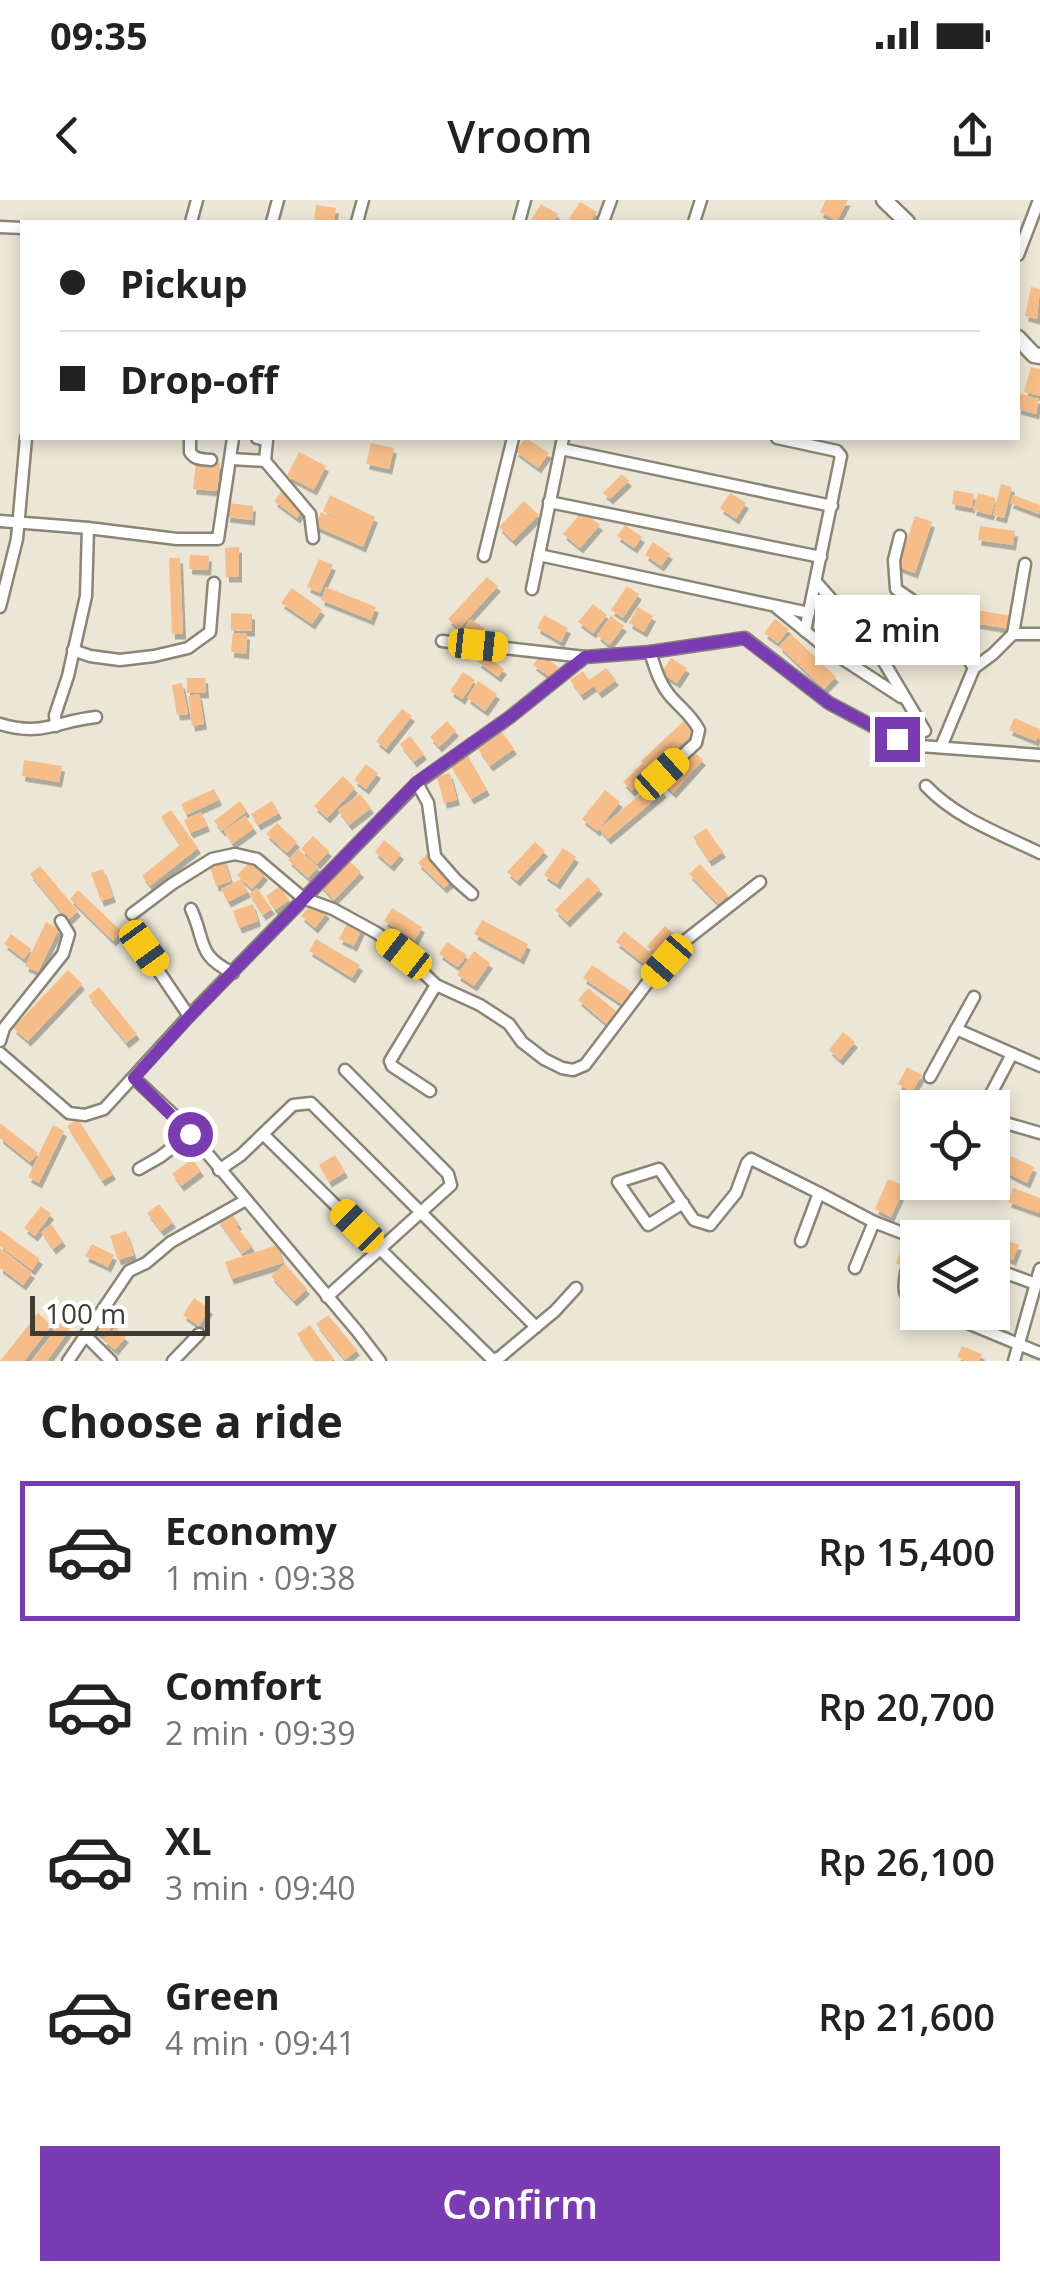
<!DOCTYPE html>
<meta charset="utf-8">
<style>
:root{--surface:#fff;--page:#f6f6f6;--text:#222;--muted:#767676;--line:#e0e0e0;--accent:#7a3cb2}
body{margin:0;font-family:"Open Sans",sans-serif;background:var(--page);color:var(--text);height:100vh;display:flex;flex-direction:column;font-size:38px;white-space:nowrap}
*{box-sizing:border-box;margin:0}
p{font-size:32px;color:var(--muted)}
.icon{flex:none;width:55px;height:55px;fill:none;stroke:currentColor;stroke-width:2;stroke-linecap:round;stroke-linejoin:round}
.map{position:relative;height:1161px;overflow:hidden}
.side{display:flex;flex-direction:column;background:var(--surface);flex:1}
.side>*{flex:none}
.hud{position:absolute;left:20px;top:20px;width:1000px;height:220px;border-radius:0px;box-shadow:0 5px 15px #0003;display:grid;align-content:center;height:220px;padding:0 40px;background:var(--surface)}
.tools{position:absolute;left:900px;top:890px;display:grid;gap:20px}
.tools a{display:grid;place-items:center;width:110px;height:110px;border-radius:0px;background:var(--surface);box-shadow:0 5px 15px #0003;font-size:50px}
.scale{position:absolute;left:30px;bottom:25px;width:180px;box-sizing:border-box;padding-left:10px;border:5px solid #3e3c35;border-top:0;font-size:28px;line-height:35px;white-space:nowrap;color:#3e3c35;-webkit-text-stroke:8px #fff;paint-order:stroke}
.end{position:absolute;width:45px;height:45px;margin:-22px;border:12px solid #7a3cb2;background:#fff;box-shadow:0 0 0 5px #fff}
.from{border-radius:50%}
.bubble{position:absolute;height:70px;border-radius:0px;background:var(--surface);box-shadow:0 5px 15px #0003;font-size:32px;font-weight:600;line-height:70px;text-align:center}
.car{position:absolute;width:30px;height:60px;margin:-30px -15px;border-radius:12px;box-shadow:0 0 8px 2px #0007;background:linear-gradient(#f5c518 24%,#345 0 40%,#f5c518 0 76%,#345 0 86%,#f5c518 0)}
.hud b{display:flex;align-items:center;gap:35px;height:95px;font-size:38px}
.hud b+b{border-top:2px solid var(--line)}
.hud i{width:25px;height:25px;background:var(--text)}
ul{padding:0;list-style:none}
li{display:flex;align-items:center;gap:30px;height:140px;margin:0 20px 15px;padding:0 20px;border:5px solid transparent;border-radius:0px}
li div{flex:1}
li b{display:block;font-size:38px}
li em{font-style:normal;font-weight:600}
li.current{border-color:var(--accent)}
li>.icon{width:90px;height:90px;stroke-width:1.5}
h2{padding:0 40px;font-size:45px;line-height:120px}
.primary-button{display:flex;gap:20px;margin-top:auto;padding:20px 40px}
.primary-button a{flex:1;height:115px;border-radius:0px;background:var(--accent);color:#fff;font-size:40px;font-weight:600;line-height:115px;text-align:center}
.status{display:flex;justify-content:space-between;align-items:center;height:70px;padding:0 50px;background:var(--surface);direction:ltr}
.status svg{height:28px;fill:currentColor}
header{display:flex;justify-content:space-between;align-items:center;height:130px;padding:0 40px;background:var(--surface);font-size:45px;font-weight:600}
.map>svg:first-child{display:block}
</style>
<div class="status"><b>09:35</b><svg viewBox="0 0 49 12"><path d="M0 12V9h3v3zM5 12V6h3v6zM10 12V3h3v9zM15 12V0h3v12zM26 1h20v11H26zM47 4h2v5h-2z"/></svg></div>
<header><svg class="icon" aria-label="back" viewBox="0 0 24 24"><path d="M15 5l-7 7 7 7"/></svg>Vroom<svg class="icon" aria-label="share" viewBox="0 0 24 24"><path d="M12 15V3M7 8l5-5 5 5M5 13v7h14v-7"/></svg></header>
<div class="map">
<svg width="1040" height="1161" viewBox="0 0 1040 1161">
<defs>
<filter id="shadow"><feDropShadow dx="3" dy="5.5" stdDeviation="0" flood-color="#0004"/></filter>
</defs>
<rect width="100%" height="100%" fill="#ebe6d5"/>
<g fill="#f7bd88" filter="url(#shadow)">
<polygon points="826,0 848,0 837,21 820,12"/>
<polygon points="580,2 597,12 590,22 575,22 569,19"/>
<polygon points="541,4 558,14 553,22 530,22"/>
<polygon points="316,5 336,8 334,22 314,20"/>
<polygon points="1031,87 1040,89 1037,119 1025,116"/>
<polygon points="1031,167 1040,169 1040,196 1024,192"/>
<polygon points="1018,193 1039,199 1036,214 1018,209"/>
<polygon points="526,238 549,253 538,268 515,251"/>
<polygon points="371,243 394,248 389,269 366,264"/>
<polygon points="299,252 326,266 314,290 287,276"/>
<polygon points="196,261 220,263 217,291 193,289"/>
<polygon points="622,274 629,281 610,299 603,293"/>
<polygon points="1001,284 1012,287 1004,318 993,315"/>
<polygon points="954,290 974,294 972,308 952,304"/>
<polygon points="281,292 304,309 297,318 274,301"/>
<polygon points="730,293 746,303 736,319 720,308"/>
<polygon points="978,293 996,298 991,315 973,310"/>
<polygon points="330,295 375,317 363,347 315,326 321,312 342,321 323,311"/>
<polygon points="1013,295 1040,305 1039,314 1010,303"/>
<polygon points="524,301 539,315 513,341 499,327"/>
<polygon points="228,303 253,306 252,320 227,317"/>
<polygon points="583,311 600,325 580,348 563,334"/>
<polygon points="915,316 932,322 915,373 898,367"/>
<polygon points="625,325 642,337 634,348 617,336"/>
<polygon points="980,326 1015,331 1013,345 978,340"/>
<polygon points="653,342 670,354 661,366 645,355"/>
<polygon points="239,347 239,377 226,377 225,348"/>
<polygon points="190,355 209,356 208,370 189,369"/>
<polygon points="169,358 180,358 183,434 172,434"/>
<polygon points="319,359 333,365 320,393 307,387"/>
<polygon points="487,377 498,386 459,429 448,419"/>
<polygon points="627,386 639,394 623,418 611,410"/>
<polygon points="326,387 376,407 371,420 321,400"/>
<polygon points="292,388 322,410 312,424 281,403"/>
<polygon points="593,404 607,415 593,433 578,422"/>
<polygon points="638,407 653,416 644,432 629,423"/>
<polygon points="976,410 1012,416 1010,429 974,423"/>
<polygon points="231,413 252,414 252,431 231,431"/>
<polygon points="544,415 568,428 561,442 537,428"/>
<polygon points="611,416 624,426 609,445 597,435"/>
<polygon points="470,419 485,428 476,444 461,435"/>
<polygon points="775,419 789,429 778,443 764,433"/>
<polygon points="233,433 247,434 246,454 231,452"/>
<polygon points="949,433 954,446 927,456 922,443"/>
<polygon points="791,434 836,477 824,489 779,446"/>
<polygon points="484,454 504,469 498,477 478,462"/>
<polygon points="541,454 562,470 554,480 533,465"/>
<polygon points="671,458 687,468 677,483 661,473"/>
<polygon points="606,468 616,480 599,493 594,486 581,495 570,480 583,471 589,480"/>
<polygon points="463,472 475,480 462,499 450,491"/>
<polygon points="187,478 205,478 206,493 187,493"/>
<polygon points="478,481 497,494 485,511 467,498"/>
<polygon points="182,483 188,514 177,515 172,485"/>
<polygon points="199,494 204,524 192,526 188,496"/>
<polygon points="402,509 412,516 386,549 376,541"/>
<polygon points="687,518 698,529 632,591 623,582 643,563 641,561"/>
<polygon points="1014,518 1040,529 1040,539 1037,537 1036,541 1009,530"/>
<polygon points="447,521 456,531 439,547 430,537"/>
<polygon points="502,532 514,549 490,566 478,549"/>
<polygon points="410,536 424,554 414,562 400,544"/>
<polygon points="691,549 703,560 673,593 661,581"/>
<polygon points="468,556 487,590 471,599 451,566"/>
<polygon points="24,560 62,566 59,582 22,576"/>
<polygon points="366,564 378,573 366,589 354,580"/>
<polygon points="450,573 457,600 444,603 437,577"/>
<polygon points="343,576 355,588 327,618 314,606"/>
<polygon points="655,582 664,592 608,639 599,629"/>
<polygon points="214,589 219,600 186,615 181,604"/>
<polygon points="605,590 620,602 597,631 582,619"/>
<polygon points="360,594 371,608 349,625 338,610"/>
<polygon points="240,601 247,611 222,631 214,621"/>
<polygon points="272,601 279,613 258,625 251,614"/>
<polygon points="171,610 198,648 150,686 142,676 180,645 161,617"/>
<polygon points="201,612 207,626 190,633 184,620"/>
<polygon points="245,616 254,628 232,644 224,631"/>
<polygon points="277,623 297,642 287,653 266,634"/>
<polygon points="706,628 723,652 709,661 693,637"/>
<polygon points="313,636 329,651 317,664 301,649"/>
<polygon points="384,640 401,654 391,666 375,652"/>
<polygon points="535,642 545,651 517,681 507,672"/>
<polygon points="563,648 576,657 557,684 544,675"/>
<polygon points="298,649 318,667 308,678 288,660"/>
<polygon points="427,654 453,680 444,688 418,663"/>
<polygon points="345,657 361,672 334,700 319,684"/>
<polygon points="224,659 231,681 216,686 209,664"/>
<polygon points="251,661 265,675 252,689 237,675"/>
<polygon points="700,664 728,695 718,704 689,674"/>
<polygon points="40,666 78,711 68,720 30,674"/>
<polygon points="103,669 113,697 101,701 91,673"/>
<polygon points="588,677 600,689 567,722 555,710"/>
<polygon points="241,679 248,692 228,702 221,689"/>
<polygon points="280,686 289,700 275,710 266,696"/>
<polygon points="257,688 272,709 263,715 249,694"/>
<polygon points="78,690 122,732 113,741 70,699"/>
<polygon points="313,702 327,713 315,728 301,716"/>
<polygon points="253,704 258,721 239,728 233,711"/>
<polygon points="392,708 422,727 415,740 384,721"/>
<polygon points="482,720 528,744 521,759 474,734"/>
<polygon points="46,722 59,729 38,772 25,766"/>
<polygon points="348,722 362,729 354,746 339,739"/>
<polygon points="665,726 677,737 659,757 647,746"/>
<polygon points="624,731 660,760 652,770 616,742"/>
<polygon points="11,734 31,749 24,759 4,744"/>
<polygon points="316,739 360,765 352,778 309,751"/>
<polygon points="447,742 467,755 458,767 439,754"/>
<polygon points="474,751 490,763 474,786 457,775"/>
<polygon points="592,765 635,794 626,807 583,778"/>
<polygon points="68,770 82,784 28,841 13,828"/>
<polygon points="99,787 137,834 126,843 88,796"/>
<polygon points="588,788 622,816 611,828 578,800"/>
<polygon points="843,832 855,842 840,860 829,850"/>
<polygon points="907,867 922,875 912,892 898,884"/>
<polygon points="78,919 113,974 102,981 67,926"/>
<polygon points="0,923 38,953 30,962 0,938"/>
<polygon points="53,925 64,931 39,983 28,977"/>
<polygon points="335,955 345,972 329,982 319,965"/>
<polygon points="1011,956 1034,967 1027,983 1003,971"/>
<polygon points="192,959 201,971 181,986 172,974"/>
<polygon points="888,979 905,986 891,1017 875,1009"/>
<polygon points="1013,988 1040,998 1039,1013 1008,1002"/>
<polygon points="159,1004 173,1022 161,1031 147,1013"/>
<polygon points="41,1006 51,1014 35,1036 24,1028"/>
<polygon points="229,1010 239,1024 236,1026 252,1046 242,1054 217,1019"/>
<polygon points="51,1024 63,1041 53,1049 41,1032"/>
<polygon points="0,1030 40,1059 32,1070 0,1046"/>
<polygon points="126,1031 134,1055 118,1060 110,1036"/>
<polygon points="995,1036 1019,1045 1013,1060 992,1053"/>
<polygon points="92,1044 114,1055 108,1067 85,1056"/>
<polygon points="904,1044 918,1049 918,1073 896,1063"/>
<polygon points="277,1045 283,1063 231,1079 225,1062"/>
<polygon points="0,1048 32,1073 23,1085 0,1068"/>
<polygon points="285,1064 307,1089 294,1101 271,1076"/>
<polygon points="194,1098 210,1109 199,1126 183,1115"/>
<polygon points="109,1110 118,1118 104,1137 94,1129"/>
<polygon points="38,1113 52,1125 24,1161 0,1161"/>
<polygon points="328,1115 357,1150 345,1160 316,1124"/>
<polygon points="61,1122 70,1129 47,1161 32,1161"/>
<polygon points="310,1125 334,1159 330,1161 315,1161 297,1134"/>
<polygon points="115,1128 126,1137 115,1150 103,1140"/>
<polygon points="962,1146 982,1154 979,1161 965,1161 957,1157"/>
</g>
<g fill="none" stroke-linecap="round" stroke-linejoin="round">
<defs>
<g id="street">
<polyline points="191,22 197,0"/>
<polyline points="272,22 278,0"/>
<polyline points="357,22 363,0"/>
<polyline points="519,22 525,0"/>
<polyline points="603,22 611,0"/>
<polyline points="694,22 701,0"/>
<polyline points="0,27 22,28"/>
<polyline points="1018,55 1039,0"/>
<path d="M190,238V252C195,260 202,259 211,260"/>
<polyline points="257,238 267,240 265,261 310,314 313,338"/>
<polyline points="777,238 837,251 841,256 805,431"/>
<polyline points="561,249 832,306"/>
<polyline points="231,259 265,261"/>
<polyline points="549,302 821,357"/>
<polyline points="0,321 88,328 177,339 218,339 233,238"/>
<polyline points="900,336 894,360 896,389 922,407 947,427 974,468"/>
<polyline points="539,355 809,413"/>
<polyline points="484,356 513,238"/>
<polyline points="817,383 878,452 925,531"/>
<polyline points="532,389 563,238"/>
<polyline points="0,407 17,339 26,238"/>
<polyline points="777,408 826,448 901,497"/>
<polyline points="1013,434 1040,434"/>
<polyline points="442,441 585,457"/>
<polyline points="73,450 90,456 120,460 154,456 188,448 210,432 214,383"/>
<path d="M0,524C42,537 57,521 96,517"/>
<polyline points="56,526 55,515 68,476 86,396 88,328"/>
<polyline points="941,547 974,468 993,454 1013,434 1025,364"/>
<polyline points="417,583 428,603 435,656 456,680 472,694"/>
<path d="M650,585L696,543L699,530C692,516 682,509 672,498C660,485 655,468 650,452"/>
<path d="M926,586C956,618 1001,634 1040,653"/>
<path d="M191,709C206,741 196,755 233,773"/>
<polyline points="132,714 172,684 212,659 235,654 257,659 303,698 333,709 377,733 404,754 436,785 480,805 509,824 522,842 544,859 562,868 573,870 585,865 648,782 686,740 760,682"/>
<polyline points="143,748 189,816"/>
<polyline points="956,829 1040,866"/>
<polyline points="0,841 4,828 63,754 69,734 61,721"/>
<polyline points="0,853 69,913 85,915 104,909 189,816 417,583 510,517 585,457 650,452 745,438 829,503 897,539 920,546 1040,555"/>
<polyline points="930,877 974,797"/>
<polyline points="134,878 180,921 357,1131 380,1161"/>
<polyline points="430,891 392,866 390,861 436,785"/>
<polyline points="950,901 965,908"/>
<polyline points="984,907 1012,854"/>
<polyline points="992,919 1040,933"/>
<polyline points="263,934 493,1160 500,1157 555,1111 576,1088"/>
<polyline points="139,969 160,957 190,934"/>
<polyline points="219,970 241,955 293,905 311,903 536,1127"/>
<polyline points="683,1003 648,1025 618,982 659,969 694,1020 710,1025 736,993 747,963 751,959 819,993"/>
<polyline points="801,1041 819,993 874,1022"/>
<polyline points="855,1068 874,1022 918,1039"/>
<polyline points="992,1068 1036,1084"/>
<path d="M906,1073C904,1088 901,1096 918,1103"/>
<polyline points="327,1097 451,985 448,974 345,870"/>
<polyline points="941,1112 1040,1153"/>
<polyline points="86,1136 111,1161"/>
<polyline points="68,1161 129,1071 146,1063 171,1042 246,1000"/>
<polyline points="173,1161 199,1134"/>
<polyline points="1014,1161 1040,1069"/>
</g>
<g id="secondary">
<polyline points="884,0 907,22"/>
<polyline points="1018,138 1034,155 1040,156"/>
</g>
</defs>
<use href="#street" stroke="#8a8576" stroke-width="15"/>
<use href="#secondary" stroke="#8a8576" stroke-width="19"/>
<use href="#street" stroke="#fff" stroke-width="10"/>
<use href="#secondary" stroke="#fff" stroke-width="14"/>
</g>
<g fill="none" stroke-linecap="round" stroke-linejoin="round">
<polyline stroke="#7a3cb2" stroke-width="12" points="190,934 134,878 190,816 417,582 510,517 585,457 650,452 744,438 829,503 897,539"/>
</g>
</svg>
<div class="tools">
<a><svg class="icon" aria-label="locate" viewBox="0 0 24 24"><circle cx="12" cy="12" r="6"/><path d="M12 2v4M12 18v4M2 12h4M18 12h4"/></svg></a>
<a><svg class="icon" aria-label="layers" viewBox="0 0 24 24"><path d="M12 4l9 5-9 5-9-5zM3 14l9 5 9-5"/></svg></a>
</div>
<div class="scale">100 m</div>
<i class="end from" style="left:190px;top:934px"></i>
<i class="end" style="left:897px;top:539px"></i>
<div class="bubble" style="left:815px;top:395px;width:165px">2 min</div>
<i class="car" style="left:478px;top:445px;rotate:96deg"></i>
<i class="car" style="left:662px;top:574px;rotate:48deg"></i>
<i class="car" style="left:144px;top:748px;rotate:144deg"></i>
<i class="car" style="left:404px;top:754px;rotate:308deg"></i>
<i class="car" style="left:667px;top:761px;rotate:221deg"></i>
<i class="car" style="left:357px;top:1026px;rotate:315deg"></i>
<div class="hud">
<b><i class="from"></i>Pickup</b>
<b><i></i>Drop-off</b>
</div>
</div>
<section class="side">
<h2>Choose a ride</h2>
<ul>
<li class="current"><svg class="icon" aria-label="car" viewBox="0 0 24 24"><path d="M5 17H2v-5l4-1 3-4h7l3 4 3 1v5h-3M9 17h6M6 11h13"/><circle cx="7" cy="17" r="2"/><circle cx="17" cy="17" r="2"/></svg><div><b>Economy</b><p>1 min · 09:38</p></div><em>Rp 15,400</em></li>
<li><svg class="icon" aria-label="car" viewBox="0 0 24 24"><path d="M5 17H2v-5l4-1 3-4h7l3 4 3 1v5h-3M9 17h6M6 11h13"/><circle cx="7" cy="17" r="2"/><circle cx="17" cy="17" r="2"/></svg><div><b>Comfort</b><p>2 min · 09:39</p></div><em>Rp 20,700</em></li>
<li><svg class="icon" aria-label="car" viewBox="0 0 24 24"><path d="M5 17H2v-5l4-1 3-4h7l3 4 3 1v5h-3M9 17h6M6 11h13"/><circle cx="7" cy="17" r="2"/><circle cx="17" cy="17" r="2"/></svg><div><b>XL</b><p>3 min · 09:40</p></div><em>Rp 26,100</em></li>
<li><svg class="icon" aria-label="car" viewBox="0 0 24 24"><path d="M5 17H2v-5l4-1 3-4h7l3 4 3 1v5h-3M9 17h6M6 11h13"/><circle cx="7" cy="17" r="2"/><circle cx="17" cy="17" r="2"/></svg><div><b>Green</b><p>4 min · 09:41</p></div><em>Rp 21,600</em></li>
</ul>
<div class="primary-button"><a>Confirm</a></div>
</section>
